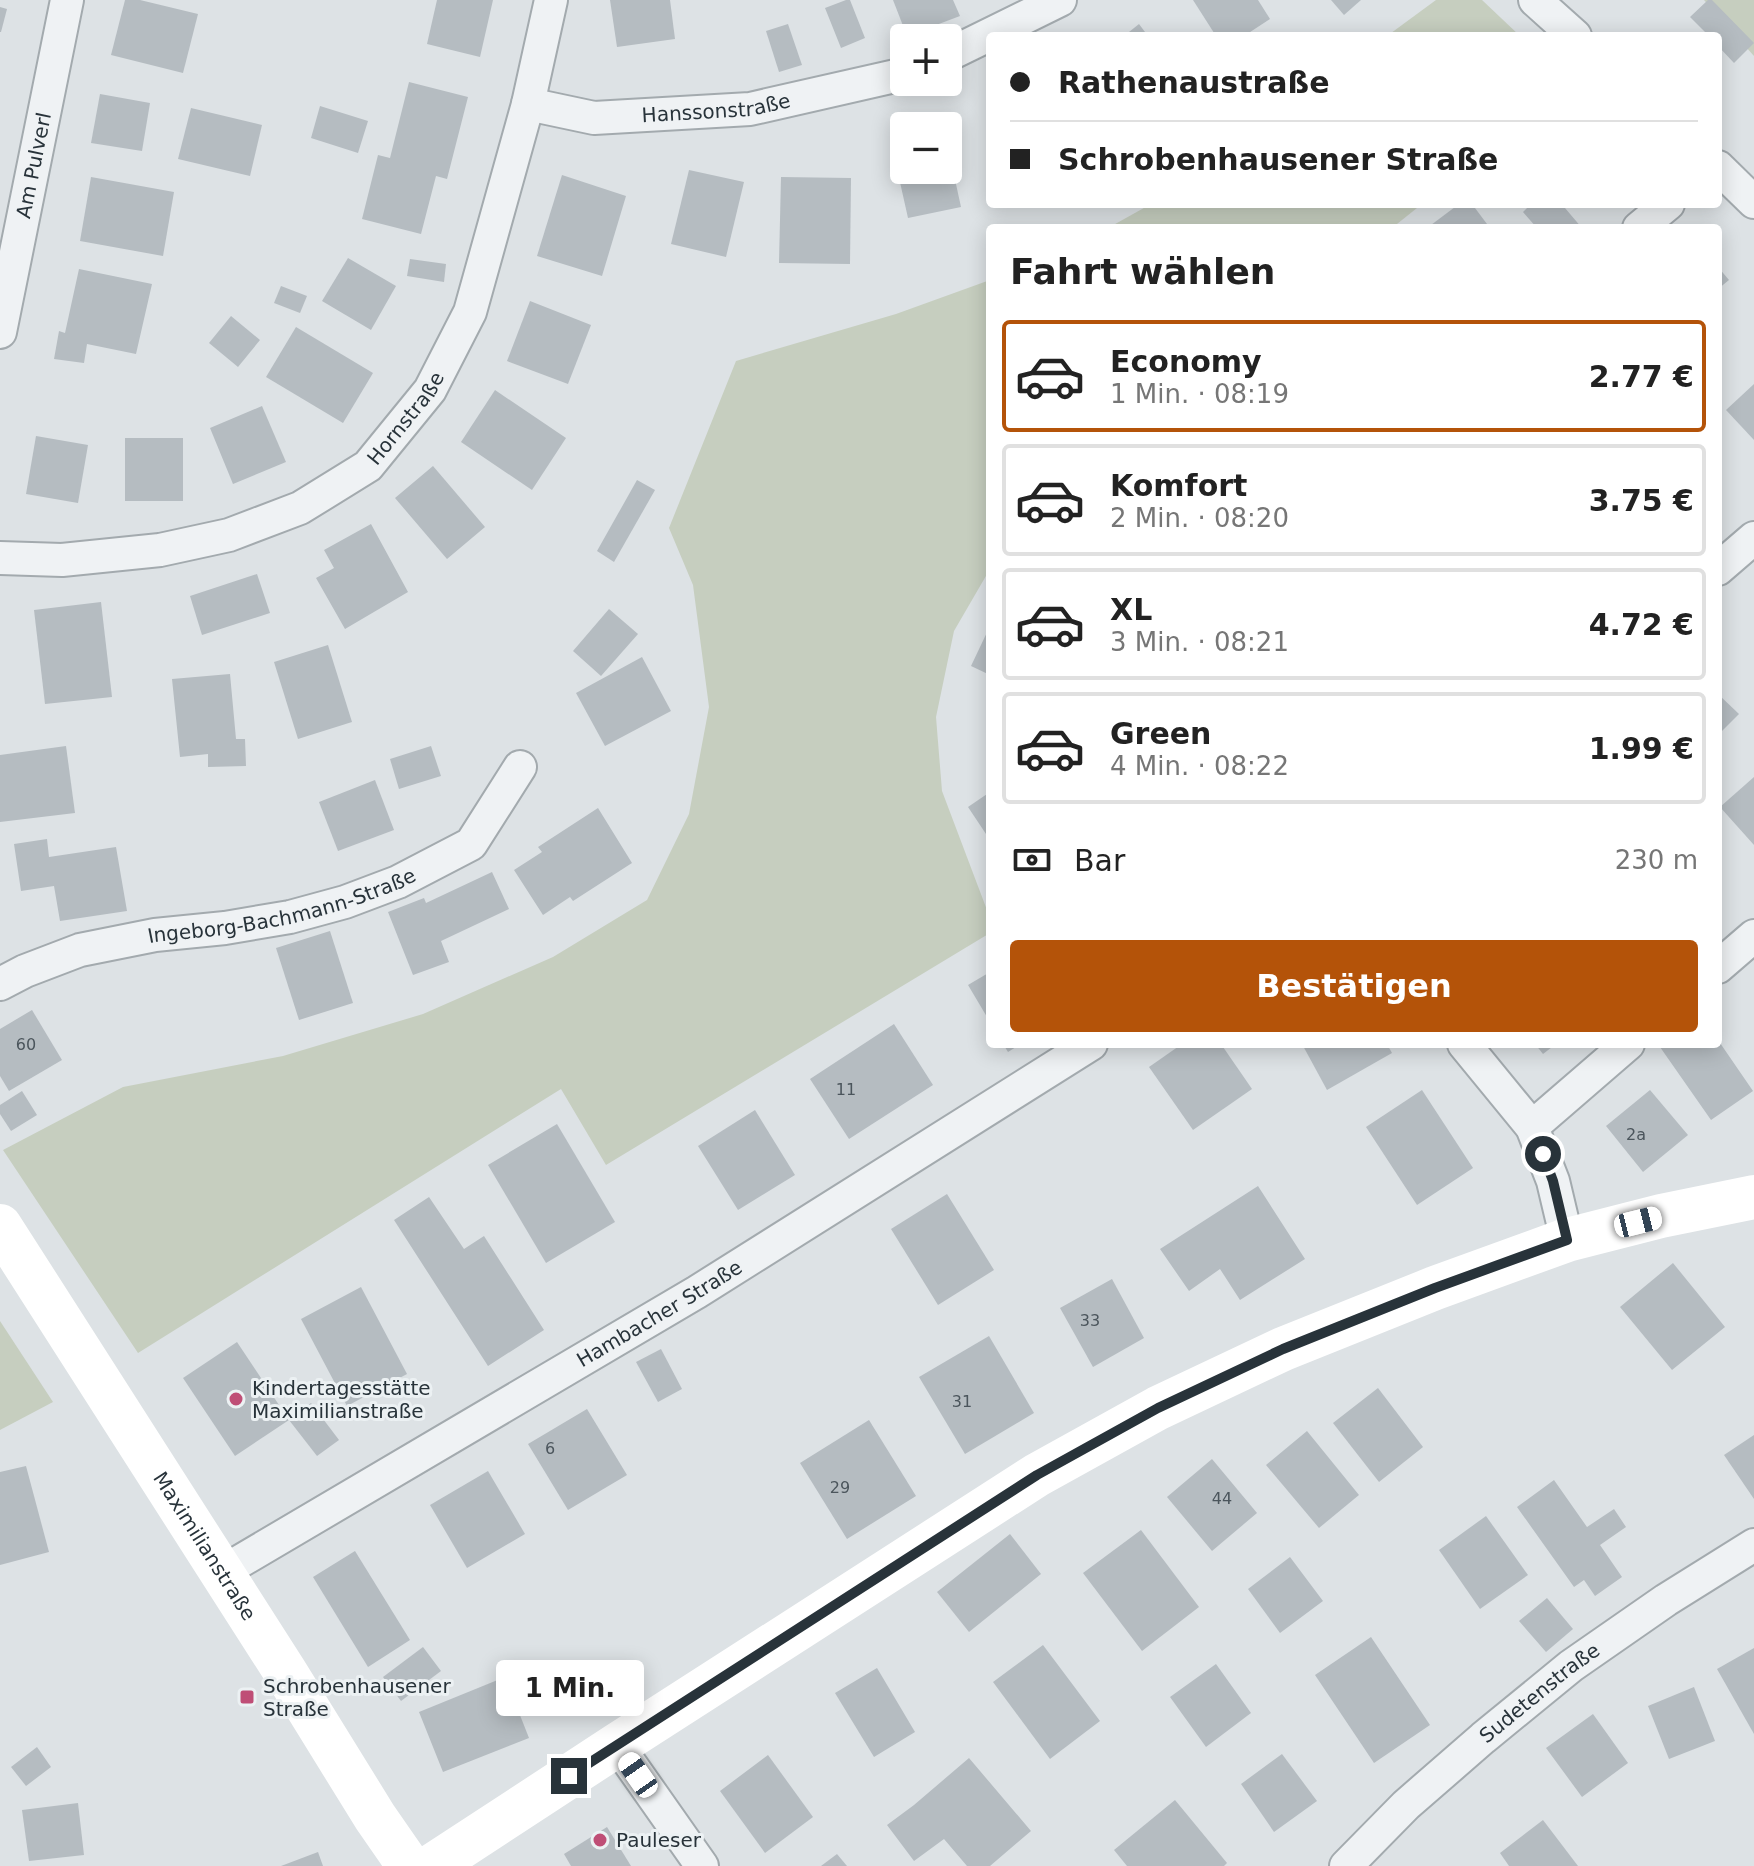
<!DOCTYPE html>
<html lang="de">
<meta charset="utf-8">
<style>
:root{--surface:#fff;--page:#f6f6f6;--text:#222;--muted:#767676;--line:#e0e0e0;--accent:#b45309}
body{margin:0;font-family:"DejaVu Sans",sans-serif;background:var(--page);color:var(--text);height:100vh;display:flex;flex-direction:column;font-size:30px;white-space:nowrap}
*{box-sizing:border-box;margin:0}
p{font-size:26px;color:var(--muted)}
.icon{flex:none;width:44px;height:44px;fill:none;stroke:currentColor;stroke-width:2;stroke-linecap:round;stroke-linejoin:round}
.map{position:relative;flex:1;overflow:hidden}
.side{position:absolute;left:986px;top:224px;width:736px;height:824px;display:flex;flex-direction:column;background:var(--surface);border-radius:8px;box-shadow:0 4px 20px #0003}
.side>*{flex:none}
.hud{position:absolute;left:986px;top:32px;width:736px;height:176px;border-radius:8px;box-shadow:0 4px 20px #0003;display:grid;align-content:center;height:176px;padding:0 24px;background:var(--surface)}
.controls{position:absolute;left:890px;top:24px;display:grid;gap:16px}
.controls a{display:grid;place-items:center;width:72px;height:72px;border-radius:8px;background:var(--surface);box-shadow:0 4px 20px #0003;font-size:40px}
.end{position:absolute;width:36px;height:36px;margin:-18px;border:10px solid #28333a;background:#fff;box-shadow:0 0 0 4px #fff}
.from{border-radius:50%}
.bubble{position:absolute;height:56px;border-radius:8px;background:var(--surface);box-shadow:0 4px 20px #0003;font-size:26px;font-weight:700;line-height:56px;text-align:center}
.car{position:absolute;width:24px;height:48px;margin:-24px -12px;border-radius:10px;box-shadow:0 0 6px 2px #0007;background:linear-gradient(#fff 24%,#345 0 40%,#fff 0 76%,#345 0 86%,#fff 0)}
.hud b{display:flex;align-items:center;gap:28px;height:76px;font-size:30px}
.hud b+b{border-top:2px solid var(--line)}
.hud i{width:20px;height:20px;background:var(--text)}
ul{padding:0;list-style:none}
li{display:flex;align-items:center;gap:24px;height:112px;margin:0 16px 12px;padding:0 8px;border:4px solid var(--line);border-radius:8px}
li div{flex:1}
li b{display:block;font-size:30px}
li em{font-style:normal;font-weight:700}
li.current{border-color:var(--accent)}
li>.icon{width:72px;height:72px;stroke-width:1.5}
h2{padding:0 24px;font-size:36px;line-height:96px}
.pay{display:flex;align-items:center;gap:20px;height:88px;padding:0 24px;font-size:30px}
.pay p{margin-inline-start:auto}
.action{display:flex;gap:16px;margin-top:auto;padding:16px 24px}
.action a{flex:1;height:92px;border-radius:8px;background:var(--accent);color:#fff;font-size:32px;font-weight:700;line-height:92px;text-align:center}
.map>svg:first-child{display:block}
</style>
<div class="map">
<svg width="1754" height="1866" viewBox="0 0 1754 1866">
<rect width="100%" height="100%" fill="#dde2e5"/>
<g fill="#c6cebf">
<polygon points="1436,0 1482,0 1520,36 1387,36"/>
<polygon points="1704,0 1754,0 1754,56"/>
<polygon points="1151,204 1422,204 1392,228 1108,228"/>
<polygon points="990,280 990,569 954,631 936,717 942,791 990,918 990,933 606,1165 561,1089 138,1353 3,1150 123,1087 283,1056 423,1014 553,957 647,900 689,814 709,707 693,585 669,528 736,361 896,314"/>
<polygon points="0,1321 53,1402 0,1430"/>
</g>
<g fill="#b5bcc1">
<polygon points="125,0 140,0 198,14 183,73 111,55"/>
<polygon points="437,0 493,0 480,57 427,44"/>
<polygon points="610,0 670,0 675,39 617,47"/>
<polygon points="846,0 850,0 865,38 841,48 825,8"/>
<polygon points="893,0 953,0 960,16 907,36"/>
<polygon points="1193,0 1258,0 1270,19 1244,36 1216,36"/>
<polygon points="1331,0 1361,0 1344,15"/>
<polygon points="1708,0 1712,0 1754,43 1734,63 1718,46 1718,36 1709,36 1690,17"/>
<polygon points="0,7 7,9 1,32 0,32"/>
<polygon points="788,24 802,65 779,72 766,31"/>
<polygon points="1139,24 1148,36 1124,36"/>
<polygon points="409,82 468,97 447,179 436,176 421,234 362,219 378,155 390,158"/>
<polygon points="100,94 150,103 142,151 91,143"/>
<polygon points="320,106 368,121 358,153 311,138"/>
<polygon points="191,108 262,125 250,176 178,159"/>
<polygon points="904,139 904,170 948,170 949,152 961,207 908,218 891,142"/>
<polygon points="689,170 744,182 726,257 671,244"/>
<polygon points="562,175 626,196 602,276 537,256"/>
<polygon points="91,177 174,192 163,256 80,241"/>
<polygon points="781,177 851,178 850,264 779,263"/>
<polygon points="1459,204 1472,204 1490,228 1427,228"/>
<polygon points="1531,204 1570,204 1565,208 1582,228 1537,228 1523,212"/>
<polygon points="348,258 396,286 371,330 322,301"/>
<polygon points="410,259 446,264 444,282 407,276"/>
<polygon points="1718,267 1729,280 1718,289"/>
<polygon points="79,269 152,284 136,354 87,344 84,363 54,359 59,331 65,333"/>
<polygon points="281,286 307,296 300,313 274,303"/>
<polygon points="530,301 591,325 568,384 507,361"/>
<polygon points="231,316 260,340 238,367 209,343"/>
<polygon points="296,327 373,373 343,423 266,377"/>
<polygon points="1754,384 1754,440 1726,410"/>
<polygon points="495,390 566,438 532,490 461,442"/>
<polygon points="262,406 286,462 233,484 210,428"/>
<polygon points="36,436 88,445 78,503 26,494"/>
<rect x="125" y="438" width="58" height="63"/>
<polygon points="433,466 485,527 447,559 395,498"/>
<polygon points="637,480 655,490 614,562 597,551"/>
<polygon points="371,524 408,592 345,629 316,578 334,568 324,550"/>
<polygon points="257,574 270,613 202,635 190,596"/>
<polygon points="101,602 112,697 45,704 34,610"/>
<polygon points="609,609 638,634 601,676 573,651"/>
<polygon points="990,626 990,675 971,666"/>
<polygon points="328,645 352,722 298,739 274,662"/>
<polygon points="642,657 671,711 605,746 576,693"/>
<polygon points="230,674 236,739 245,739 246,766 208,767 208,754 180,757 172,679"/>
<polygon points="1718,694 1739,714 1718,735"/>
<polygon points="66,746 75,813 0,822 0,755"/>
<polygon points="431,746 441,776 399,789 390,759"/>
<polygon points="1754,777 1754,845 1720,807"/>
<polygon points="375,780 394,830 338,851 319,802"/>
<polygon points="990,792 990,840 968,807"/>
<polygon points="598,808 632,863 573,901 570,897 543,915 514,870 542,852 538,847"/>
<polygon points="47,839 49,857 116,847 127,911 60,921 54,886 21,891 14,844"/>
<polygon points="492,872 509,909 441,941 449,962 413,975 388,912 424,898 426,903"/>
<polygon points="330,931 353,1003 299,1020 276,948"/>
<polygon points="990,972 990,1022 968,985"/>
<polygon points="32,1010 62,1060 9,1091 0,1076 0,1029"/>
<polygon points="894,1024 933,1085 849,1139 810,1079"/>
<polygon points="1718,1040 1753,1091 1711,1120 1660,1047 1664,1044 1718,1044"/>
<polygon points="1003,1044 1021,1044 1008,1052"/>
<polygon points="1182,1044 1221,1044 1252,1089 1193,1130 1149,1067"/>
<polygon points="1302,1044 1387,1044 1392,1053 1327,1090"/>
<polygon points="1535,1044 1556,1044 1543,1054"/>
<polygon points="1422,1090 1473,1168 1417,1205 1366,1127"/>
<polygon points="1650,1090 1688,1135 1643,1172 1606,1126"/>
<polygon points="22,1091 37,1115 11,1131 0,1114 0,1105"/>
<polygon points="755,1110 795,1175 738,1210 698,1146"/>
<polygon points="557,1124 615,1222 546,1263 488,1165"/>
<polygon points="1258,1186 1305,1259 1240,1300 1220,1269 1189,1291 1160,1249"/>
<polygon points="947,1194 994,1270 938,1305 891,1229"/>
<polygon points="429,1197 464,1249 484,1236 544,1330 488,1366 394,1220"/>
<polygon points="1673,1263 1725,1327 1672,1370 1620,1307"/>
<polygon points="1112,1279 1144,1338 1093,1367 1060,1308"/>
<polygon points="361,1287 407,1374 347,1406 301,1319"/>
<polygon points="989,1336 1034,1413 965,1454 919,1377"/>
<polygon points="237,1342 289,1420 235,1456 183,1378"/>
<polygon points="661,1349 682,1389 658,1402 636,1362"/>
<polygon points="1378,1388 1423,1447 1379,1482 1333,1423"/>
<polygon points="311,1403 339,1440 317,1456 289,1420"/>
<polygon points="587,1409 627,1475 568,1510 528,1444"/>
<polygon points="869,1420 916,1496 847,1539 800,1463"/>
<polygon points="1307,1431 1359,1495 1319,1528 1266,1465"/>
<polygon points="1754,1435 1754,1499 1724,1455"/>
<polygon points="1212,1459 1257,1513 1212,1551 1167,1497"/>
<polygon points="26,1466 49,1552 0,1565 0,1472"/>
<polygon points="488,1471 525,1534 467,1568 430,1505"/>
<polygon points="1554,1480 1587,1527 1614,1509 1626,1527 1600,1545 1622,1577 1595,1596 1584,1580 1574,1587 1517,1507"/>
<polygon points="1486,1516 1528,1575 1480,1609 1439,1550"/>
<polygon points="1141,1530 1199,1607 1142,1651 1083,1573"/>
<polygon points="1010,1534 1041,1574 969,1632 937,1592"/>
<polygon points="355,1551 410,1640 368,1667 313,1577"/>
<polygon points="1290,1557 1323,1601 1280,1633 1248,1589"/>
<polygon points="1547,1598 1573,1629 1546,1652 1519,1621"/>
<polygon points="1371,1637 1430,1725 1374,1763 1315,1675"/>
<polygon points="1043,1645 1100,1721 1050,1759 993,1682"/>
<polygon points="423,1647 441,1671 401,1701 383,1677"/>
<polygon points="1754,1648 1754,1734 1717,1669"/>
<polygon points="1216,1664 1251,1713 1206,1747 1170,1697"/>
<polygon points="877,1668 915,1732 874,1757 835,1693"/>
<polygon points="505,1677 529,1738 443,1772 419,1712"/>
<polygon points="1694,1687 1715,1741 1669,1759 1648,1706"/>
<polygon points="1593,1714 1628,1763 1582,1797 1546,1748"/>
<polygon points="37,1747 51,1767 26,1786 11,1767"/>
<polygon points="1282,1754 1317,1801 1274,1832 1241,1784"/>
<polygon points="768,1755 813,1817 765,1853 720,1791"/>
<polygon points="969,1758 1031,1831 990,1866 967,1866 944,1839 914,1861 887,1825 914,1805"/>
<polygon points="1175,1800 1227,1863 1224,1866 1127,1866 1114,1850"/>
<polygon points="78,1803 84,1855 29,1861 22,1810"/>
<polygon points="1543,1820 1578,1866 1509,1866 1500,1853"/>
<polygon points="607,1827 631,1866 571,1866 564,1854"/>
<polygon points="318,1852 323,1866 281,1866"/>
<polygon points="837,1854 847,1866 821,1866"/>
</g>
<g fill="none" stroke-linecap="round" stroke-linejoin="round">
<defs>
<g id="street">
<polyline points="1535,0 1575,36"/>
<polyline points="948,55 1060,0"/>
<path id="s1" d="M528,104L594,118L750,109L904,74"/>
<polyline points="1718,167 1754,202"/>
<polyline points="1639,228 1668,204"/>
<path id="s2" d="M0,332L67,0"/>
<path id="s3" d="M0,558L62,560L160,550L229,535L300,508L368,466L430,390L470,312L528,104L551,0"/>
<polyline points="1718,569 1754,538"/>
<polyline points="1718,967 1754,936"/>
<path id="s4" d="M0,984L25,971L80,950L155,935L225,928L290,917L345,902L398,882L471,844L520,767"/>
<polyline points="1464,1044 1532,1127 1553,1181 1567,1240"/>
<polyline points="1532,1127 1628,1044"/>
<path id="s5" d="M222,1572L697,1292L1091,1044"/>
<polyline points="617,1745 702,1866"/>
<path id="s6" d="M1346,1866L1406,1805L1483,1738L1571,1666L1666,1600L1754,1545"/>
</g>
</defs>
<use href="#street" stroke="#a3aaae" stroke-width="36"/>
<use href="#street" stroke="#eff2f4" stroke-width="32"/>
<g stroke="#fff" stroke-width="44">
<path id="s7" d="M0,1226L286,1673L375,1817L409,1866"/>
<polyline points="432,1866 617,1745 1037,1475 1158,1408 1283,1349 1435,1288 1567,1240 1661,1216 1754,1197"/>
</g>
</g>
<g fill="none" stroke-linecap="round" stroke-linejoin="round">
<polyline stroke="#28333a" stroke-width="10" points="569,1776 1037,1475 1158,1408 1283,1349 1435,1288 1567,1240 1553,1181 1543,1154"/>
</g>
<g fill="#bf4e76" stroke="#ecf1f3" stroke-width="3">
<circle cx="236" cy="1399" r="8"/>
<rect x="239" y="1689" width="16" height="16" rx="4"/>
<circle cx="600" cy="1840" r="8"/>
</g>
<g text-anchor="middle" stroke-width="6" stroke-linejoin="round" paint-order="stroke">
<g font-size="16" fill="#4b555c">
<text x="26" y="1050">60</text>
<text x="846" y="1095">11</text>
<text x="1636" y="1140">2a</text>
<text x="1090" y="1326">33</text>
<text x="962" y="1407">31</text>
<text x="550" y="1454">6</text>
<text x="840" y="1493">29</text>
<text x="1222" y="1504">44</text>
</g>
<g font-size="20" fill="#28333a" stroke="#ecf1f3">
<text dy="7" stroke="none"><textPath href="#s1" startOffset="190">Hanssonstraße</textPath></text>
<text dy="7" stroke="none"><textPath href="#s2" startOffset="170">Am Pulverl</textPath></text>
<text dy="7" stroke="none"><textPath href="#s3" startOffset="448">Hornstraße</textPath></text>
<text dy="7" stroke="none"><textPath href="#s4" startOffset="294">Ingeborg-Bachmann-Straße</textPath></text>
<text dy="7" stroke="none"><textPath href="#s5" startOffset="508">Hambacher Straße</textPath></text>
<text dy="7" stroke="none"><textPath href="#s7" startOffset="380">Maximilianstraße</textPath></text>
<text dy="7" stroke="none"><textPath href="#s6" startOffset="260">Sudetenstraße</textPath></text>
</g>
<g font-size="20" fill="#28333a" stroke="#ecf1f3" text-anchor="start">
<text x="252" y="1395">Kindertagesstätte<tspan x="252" dy="23">Maximilianstraße</tspan></text>
<text x="263" y="1693">Schrobenhausener<tspan x="263" dy="23">Straße</tspan></text>
<text x="616" y="1847">Pauleser</text>
</g>
</g>
</svg>
<div class="controls">
<a>+</a>
<a>−</a>
</div>
<i class="end from" style="left:1543px;top:1154px"></i>
<i class="end" style="left:569px;top:1776px"></i>
<div class="bubble" style="left:496px;top:1660px;width:148px">1 Min.</div>
<i class="car" style="left:1638px;top:1222px;rotate:76deg"></i>
<i class="car" style="left:638px;top:1775px;rotate:325deg"></i>
<div class="hud">
<b><i class="from"></i>Rathenaustraße</b>
<b><i></i>Schrobenhausener Straße</b>
</div>
<section class="side">
<h2>Fahrt wählen</h2>
<ul>
<li class="current"><svg class="icon" aria-label="car" viewBox="0 0 24 24"><path d="M5 17H2v-5l4-1 3-4h7l3 4 3 1v5h-3M9 17h6M6 11h13"/><circle cx="7" cy="17" r="2"/><circle cx="17" cy="17" r="2"/></svg><div><b>Economy</b><p>1 Min. · 08:19</p></div><em>2.77 €</em></li>
<li><svg class="icon" aria-label="car" viewBox="0 0 24 24"><path d="M5 17H2v-5l4-1 3-4h7l3 4 3 1v5h-3M9 17h6M6 11h13"/><circle cx="7" cy="17" r="2"/><circle cx="17" cy="17" r="2"/></svg><div><b>Komfort</b><p>2 Min. · 08:20</p></div><em>3.75 €</em></li>
<li><svg class="icon" aria-label="car" viewBox="0 0 24 24"><path d="M5 17H2v-5l4-1 3-4h7l3 4 3 1v5h-3M9 17h6M6 11h13"/><circle cx="7" cy="17" r="2"/><circle cx="17" cy="17" r="2"/></svg><div><b>XL</b><p>3 Min. · 08:21</p></div><em>4.72 €</em></li>
<li><svg class="icon" aria-label="car" viewBox="0 0 24 24"><path d="M5 17H2v-5l4-1 3-4h7l3 4 3 1v5h-3M9 17h6M6 11h13"/><circle cx="7" cy="17" r="2"/><circle cx="17" cy="17" r="2"/></svg><div><b>Green</b><p>4 Min. · 08:22</p></div><em>1.99 €</em></li>
</ul>
<div class="pay"><svg class="icon" aria-label="cash" viewBox="0 0 24 24"><path d="M3 7h18v10H3z"/><circle cx="12" cy="12" r="2"/></svg>Bar<p>230 m</p></div>
<div class="action"><a>Bestätigen</a></div>
</section>
</div>
